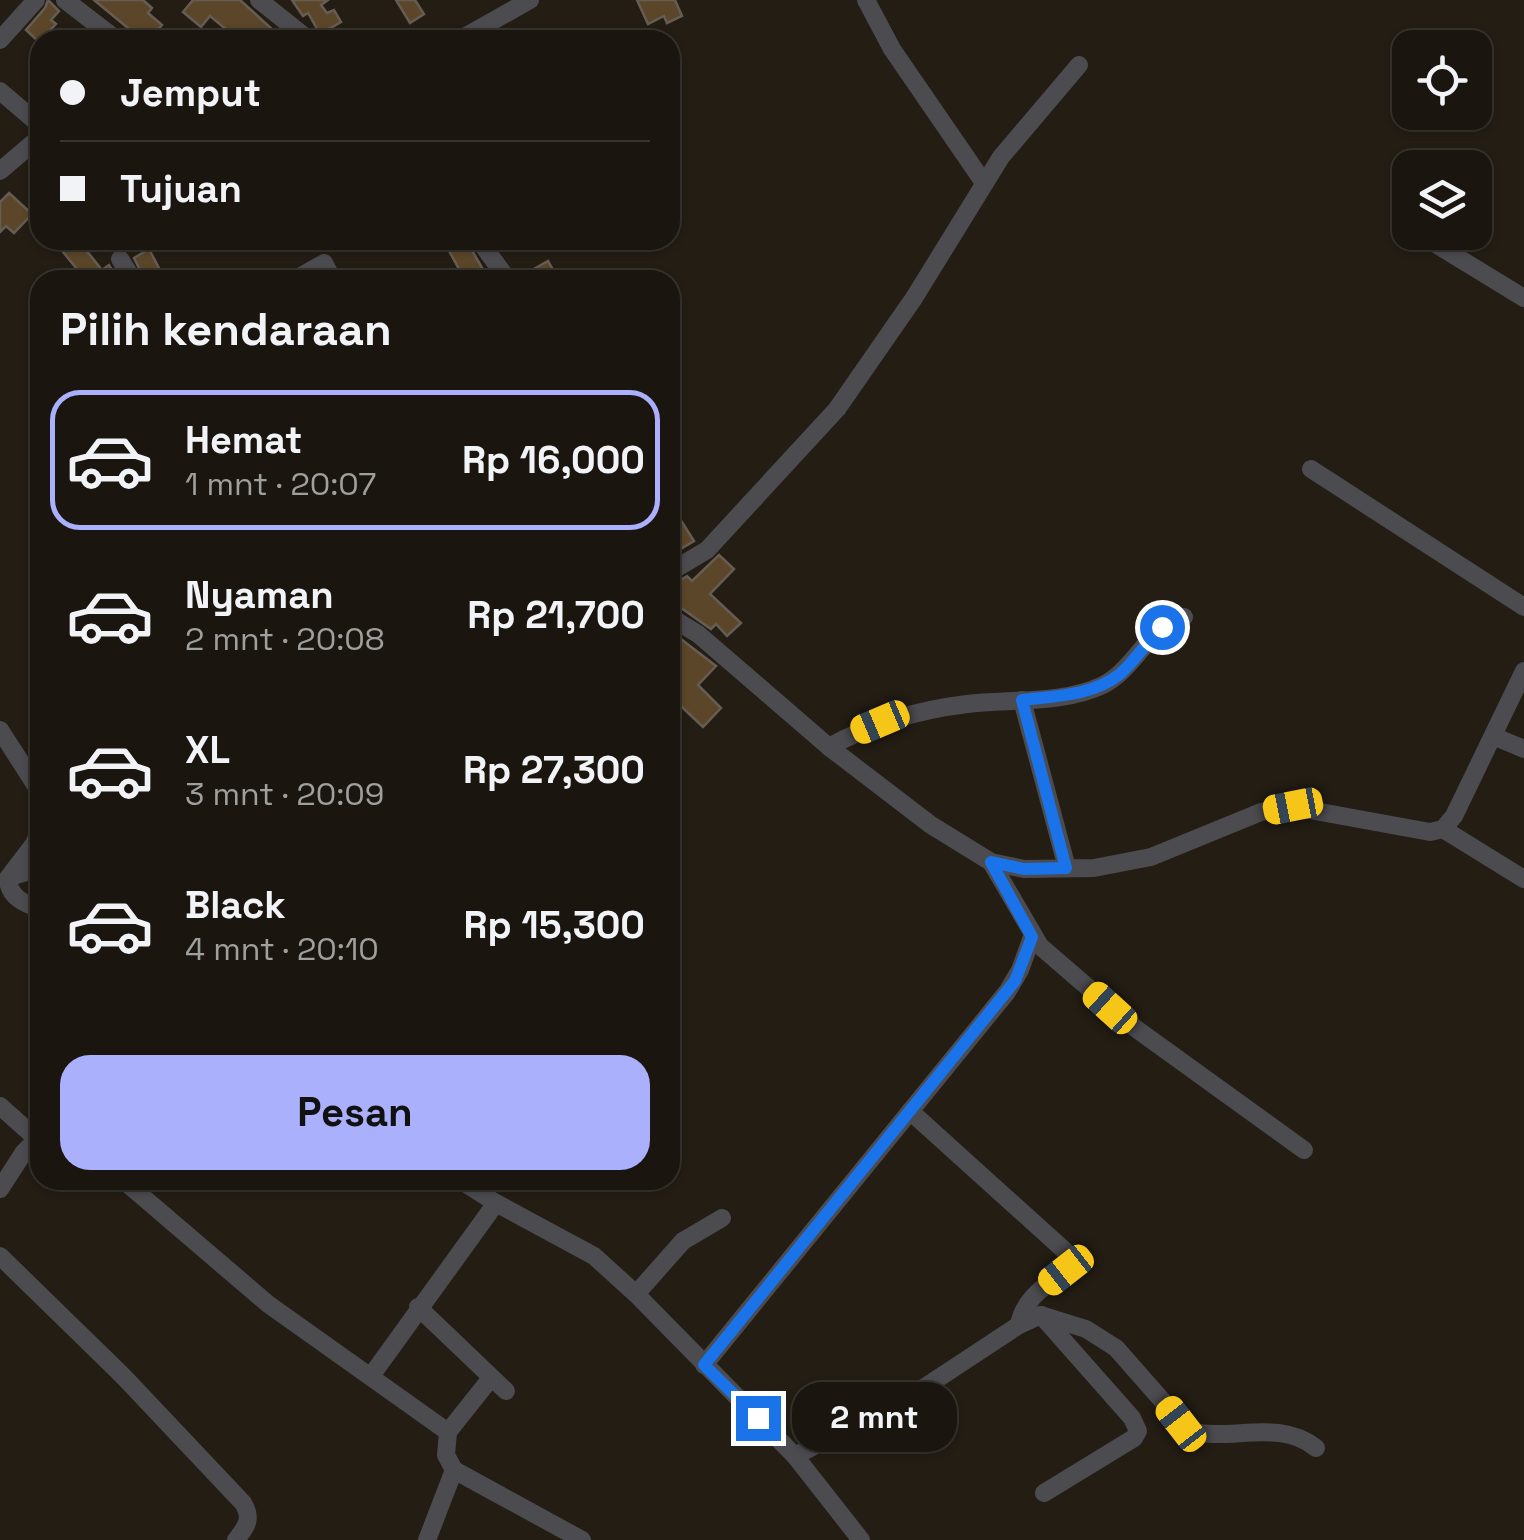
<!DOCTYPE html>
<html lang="id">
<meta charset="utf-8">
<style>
:root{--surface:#1a160f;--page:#27231d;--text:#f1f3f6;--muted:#9f9f9e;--line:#38352f;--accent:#aab0fb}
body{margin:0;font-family:"Space Grotesk",sans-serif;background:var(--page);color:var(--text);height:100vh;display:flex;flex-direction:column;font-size:38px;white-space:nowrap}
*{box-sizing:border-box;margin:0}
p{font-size:32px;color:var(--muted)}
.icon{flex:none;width:55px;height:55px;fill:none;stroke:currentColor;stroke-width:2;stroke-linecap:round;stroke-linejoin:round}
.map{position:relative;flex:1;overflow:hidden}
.details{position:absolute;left:30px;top:270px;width:650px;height:920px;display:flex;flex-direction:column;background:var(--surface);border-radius:30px;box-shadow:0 2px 8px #0004,0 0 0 2px var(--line)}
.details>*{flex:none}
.banner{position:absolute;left:30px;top:30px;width:650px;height:220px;border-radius:30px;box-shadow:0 2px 8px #0004,0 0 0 2px var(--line);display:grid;align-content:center;height:220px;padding:0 30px;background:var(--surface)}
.fabs{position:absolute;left:1392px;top:30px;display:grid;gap:20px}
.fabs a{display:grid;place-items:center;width:100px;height:100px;border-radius:20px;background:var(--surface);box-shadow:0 2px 8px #0004,0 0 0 2px var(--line);font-size:50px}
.end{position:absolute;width:45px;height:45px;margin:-22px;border:12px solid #1a73e8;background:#fff;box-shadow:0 0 0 5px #fff}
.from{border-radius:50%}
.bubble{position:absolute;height:70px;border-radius:30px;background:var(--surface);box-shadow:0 2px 8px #0004,0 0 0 2px var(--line);font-size:32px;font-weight:700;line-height:70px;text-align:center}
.car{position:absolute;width:30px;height:60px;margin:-30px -15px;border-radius:12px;box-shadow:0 0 8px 2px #0007;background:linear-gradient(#f5c518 24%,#345 0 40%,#f5c518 0 76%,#345 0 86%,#f5c518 0)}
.banner b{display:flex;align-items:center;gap:35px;height:95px;font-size:38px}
.banner b+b{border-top:2px solid var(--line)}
.banner i{width:25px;height:25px;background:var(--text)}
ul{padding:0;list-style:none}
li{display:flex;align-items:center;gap:30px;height:140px;margin:0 20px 15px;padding:0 10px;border:5px solid transparent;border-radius:30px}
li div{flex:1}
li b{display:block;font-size:38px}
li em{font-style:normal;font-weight:700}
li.current{border-color:var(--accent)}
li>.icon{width:90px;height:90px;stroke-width:1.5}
h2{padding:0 30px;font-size:45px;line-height:120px}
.cta{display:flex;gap:20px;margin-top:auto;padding:20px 30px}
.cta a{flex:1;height:115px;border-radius:30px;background:var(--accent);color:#111;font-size:40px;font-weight:700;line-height:115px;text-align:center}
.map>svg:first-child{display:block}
</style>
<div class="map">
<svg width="1524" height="1540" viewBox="0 0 1524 1540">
<rect width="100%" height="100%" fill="#231d14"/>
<g fill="#5c4629" stroke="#655d54" stroke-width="2.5">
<polygon points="48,0 59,11 51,20 56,24 39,42 26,30 45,8"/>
<polygon points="94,0 143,0 152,8 148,13 162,25 150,40 129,40 134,33"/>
<polygon points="193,0 240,0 284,40 239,40 210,16 201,27 183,12"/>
<polygon points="292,0 328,0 321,5 327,13 334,10 341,22 320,34 308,13 303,16"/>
<polygon points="396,0 415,0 424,14 410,23"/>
<polygon points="637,0 675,0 682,16 667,23 664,16 648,24"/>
<polygon points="9,193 32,214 14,233 6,226 0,232 0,202"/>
<polygon points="78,240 102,270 109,265 118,280 86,280 63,252"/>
<polygon points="443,240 466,240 485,273 465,280"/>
<polygon points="149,249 162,274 152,280 145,280 134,258"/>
<polygon points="548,261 556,275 546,280 520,280 520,277"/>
<polygon points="682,522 694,541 670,555 670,530"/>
<polygon points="719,555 734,569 710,594 741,623 727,636 716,624 711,629 670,600 670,589 676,583 687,576 692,581"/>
<polygon points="677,636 716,666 698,685 721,708 703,727 670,696 670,642"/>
</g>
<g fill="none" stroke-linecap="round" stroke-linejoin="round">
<g stroke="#4b4b50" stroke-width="18">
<polyline points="65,0 117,40"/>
<polyline points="259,0 309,40"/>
<polyline points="866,0 892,49 984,183"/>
<polyline points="0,40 36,0"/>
<polyline points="459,40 530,0"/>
<polyline points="0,91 40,125"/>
<polyline points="0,171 40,137"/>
<polyline points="1416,232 1524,298"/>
<polyline points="479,240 508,280"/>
<polyline points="120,259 133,280"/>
<polyline points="294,280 324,263 333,280"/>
<polyline points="1311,469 1524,607"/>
<polyline points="670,572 707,550 837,409 914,298 1001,157 1079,65"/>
<polyline points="670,617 698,634 829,747 931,825 991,862 1024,869 1094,868 1151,857 1261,812 1293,807 1430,832 1443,829 1454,816 1524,671"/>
<polyline points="1022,700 1067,868"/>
<polyline points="0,730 40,792"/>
<polyline points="1493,736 1524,749"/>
<path d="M829,747C872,723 918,710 967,704C1010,699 1064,704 1103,685C1136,668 1147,628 1184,617"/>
<path d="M40,829L34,844L8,878C8,897 25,904 40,909"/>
<polyline points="1443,829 1524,879"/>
<polyline points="991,862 1040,946 1135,1028 1304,1150"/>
<polyline points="10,877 40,868"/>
<polyline points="0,1106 37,1139 24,1152 0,1189"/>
<path d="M910,1111L1065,1251L1069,1264L1066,1270C1045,1286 1024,1298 1019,1325"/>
<polyline points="123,1180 268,1304 448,1432 446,1455 454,1470"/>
<path d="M460,1180L496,1203L594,1256L636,1294L795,1456L925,1387L1019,1325L1041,1315L1086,1329L1116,1348L1189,1431C1230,1442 1280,1418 1316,1448"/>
<path d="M0,1256L123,1376L243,1503C253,1519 246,1527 236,1540"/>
<polyline points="636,1294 683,1241 722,1218"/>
<polyline points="418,1307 506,1391"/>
<polyline points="1041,1315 1132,1418 1138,1431 1134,1438 1044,1493"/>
<polyline points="704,1365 1007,992 1020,970 1032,937"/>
<polyline points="371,1376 496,1203"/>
<polyline points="448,1432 491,1378"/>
<polyline points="795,1456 861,1540"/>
<polyline points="427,1540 454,1470 582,1540"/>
</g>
</g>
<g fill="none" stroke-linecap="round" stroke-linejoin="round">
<path stroke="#1a73e8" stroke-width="12" d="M758,1418L704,1365L1015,981L1032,937L991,862L1024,869L1066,868L1022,700C1055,696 1092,696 1120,674C1136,660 1147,641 1162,627"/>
</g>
</svg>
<div class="fabs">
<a><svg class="icon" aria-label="locate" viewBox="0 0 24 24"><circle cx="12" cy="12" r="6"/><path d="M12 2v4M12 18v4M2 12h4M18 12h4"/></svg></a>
<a><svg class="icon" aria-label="layers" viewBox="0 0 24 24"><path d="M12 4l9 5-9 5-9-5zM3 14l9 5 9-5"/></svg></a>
</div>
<i class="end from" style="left:1162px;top:627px"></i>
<i class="end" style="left:758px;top:1418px"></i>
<div class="bubble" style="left:792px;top:1382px;width:165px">2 mnt</div>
<i class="car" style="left:880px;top:722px;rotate:247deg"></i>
<i class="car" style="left:1293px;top:806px;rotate:259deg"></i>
<i class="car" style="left:1110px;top:1008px;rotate:312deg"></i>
<i class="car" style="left:1066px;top:1270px;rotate:232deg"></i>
<i class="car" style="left:1181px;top:1424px;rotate:322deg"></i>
<div class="banner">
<b><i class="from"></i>Jemput</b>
<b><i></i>Tujuan</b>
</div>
<section class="details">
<h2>Pilih kendaraan</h2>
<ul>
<li class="current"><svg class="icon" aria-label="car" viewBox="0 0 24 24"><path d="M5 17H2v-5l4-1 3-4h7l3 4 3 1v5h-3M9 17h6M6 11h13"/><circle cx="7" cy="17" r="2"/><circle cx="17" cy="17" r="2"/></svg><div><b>Hemat</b><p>1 mnt · 20:07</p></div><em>Rp 16,000</em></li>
<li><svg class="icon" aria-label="car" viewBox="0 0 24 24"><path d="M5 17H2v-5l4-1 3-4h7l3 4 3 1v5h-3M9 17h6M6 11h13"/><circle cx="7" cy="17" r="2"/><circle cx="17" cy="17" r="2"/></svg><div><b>Nyaman</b><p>2 mnt · 20:08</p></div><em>Rp 21,700</em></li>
<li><svg class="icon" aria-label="car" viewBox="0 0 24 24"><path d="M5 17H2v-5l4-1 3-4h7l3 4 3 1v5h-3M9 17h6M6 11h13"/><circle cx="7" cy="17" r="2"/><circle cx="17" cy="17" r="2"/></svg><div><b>XL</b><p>3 mnt · 20:09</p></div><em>Rp 27,300</em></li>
<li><svg class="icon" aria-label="car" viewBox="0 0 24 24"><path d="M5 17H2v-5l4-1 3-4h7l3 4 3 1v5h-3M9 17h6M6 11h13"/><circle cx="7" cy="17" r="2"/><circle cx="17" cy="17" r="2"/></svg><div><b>Black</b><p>4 mnt · 20:10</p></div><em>Rp 15,300</em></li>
</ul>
<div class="cta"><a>Pesan</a></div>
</section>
</div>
